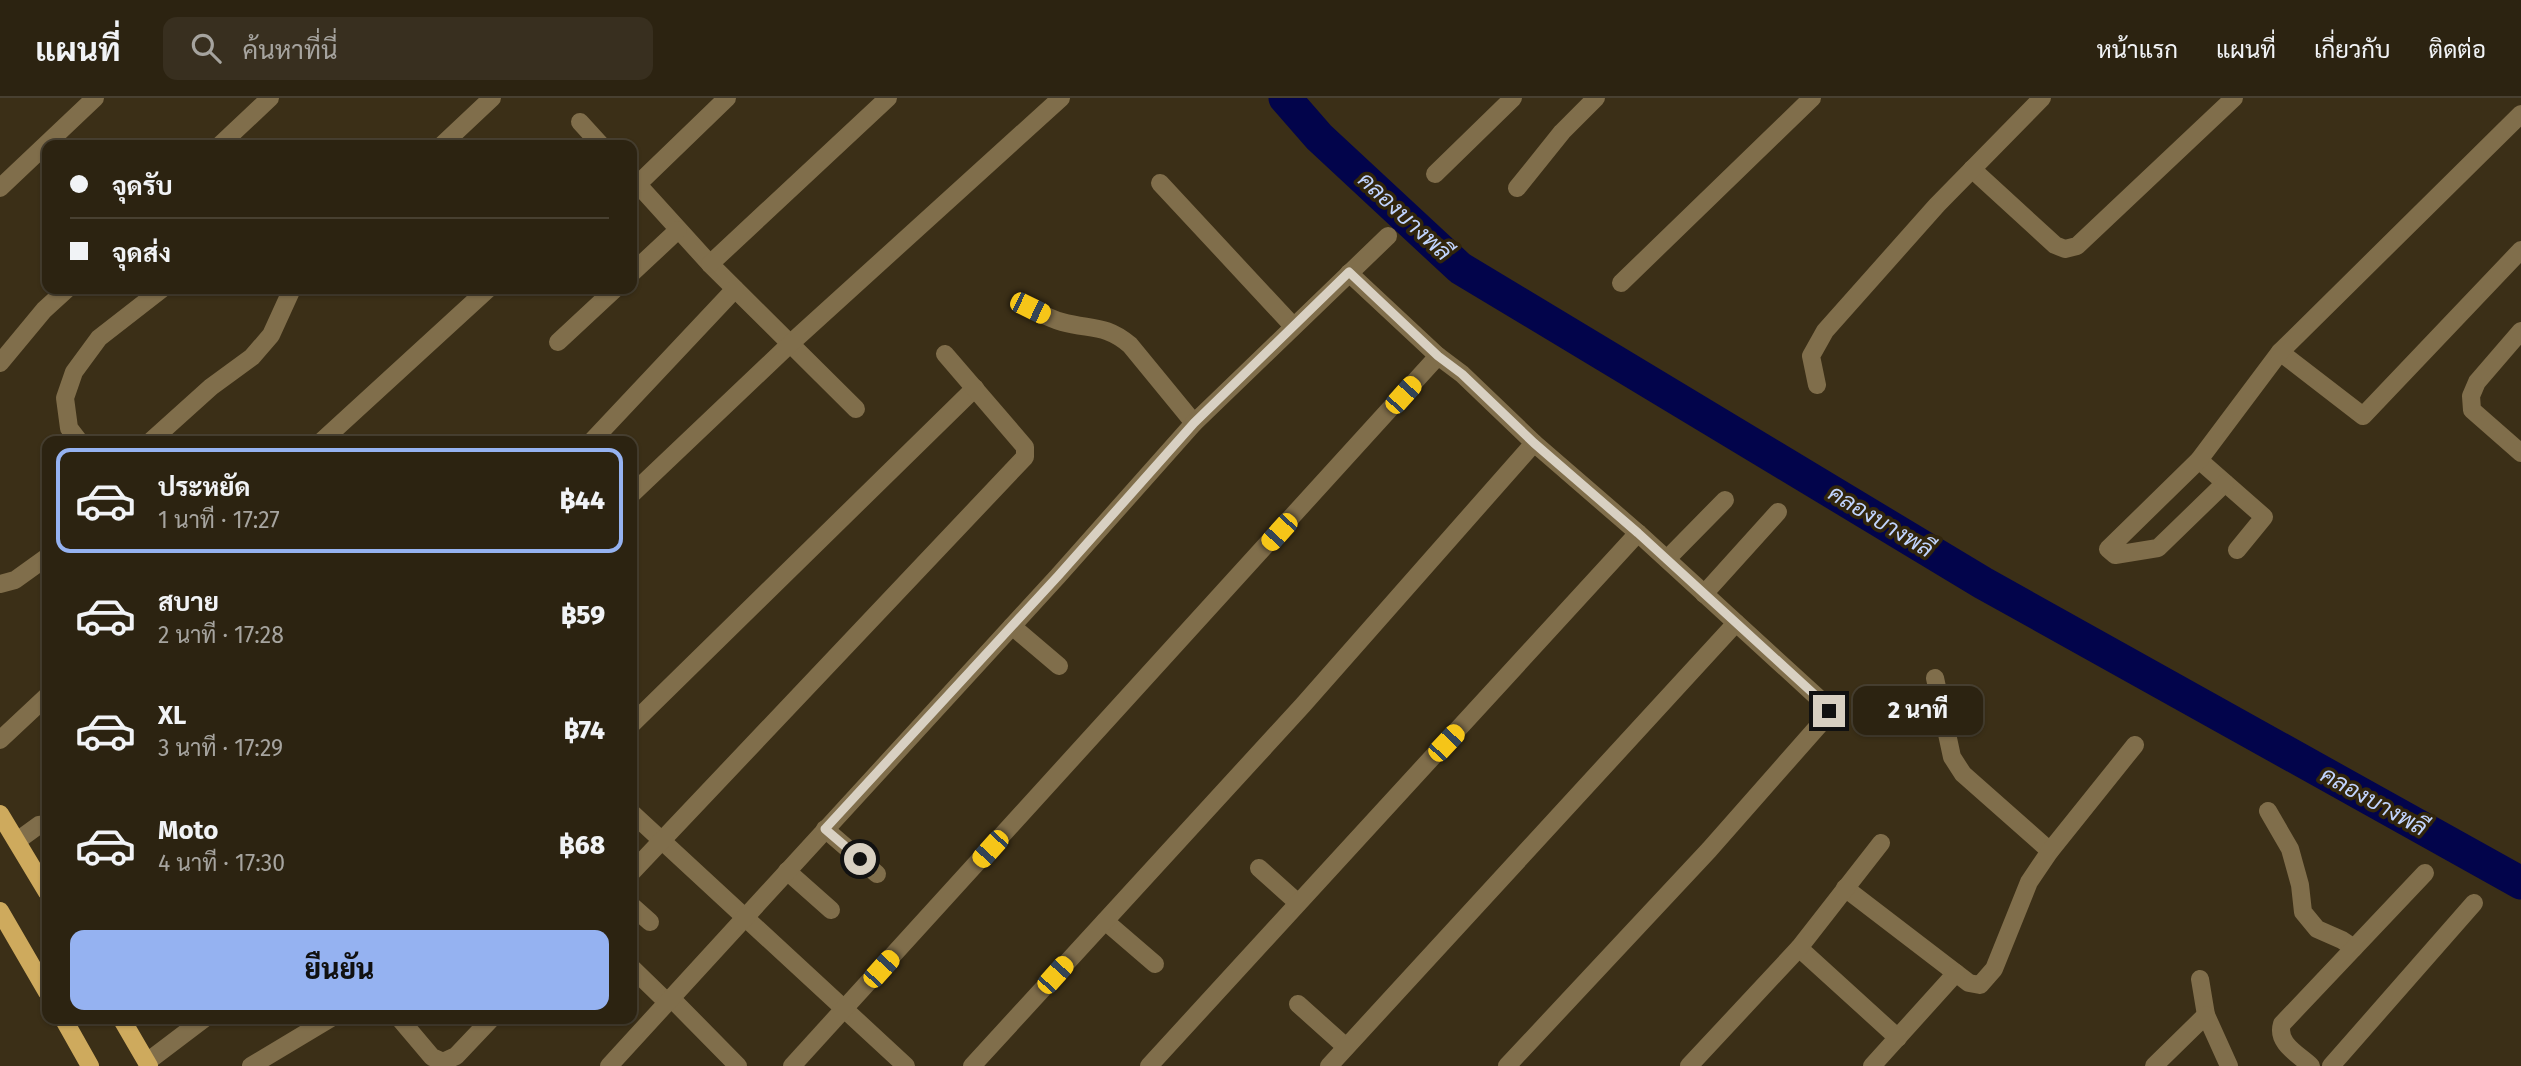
<!DOCTYPE html>
<html lang="th">
<meta charset="utf-8">
<style>
:root{--surface:#2c2311;--page:#382f1f;--text:#f1f3f6;--muted:#a6a49f;--line:#484031;--accent:#95b2f1}
body{margin:0;font-family:"Fira Sans",Sarabun,sans-serif;background:var(--page);color:var(--text);height:100vh;display:flex;flex-direction:column;font-size:26px;white-space:nowrap}
*{box-sizing:border-box;margin:0}
p{font-size:23px;color:var(--muted)}
.icon{flex:none;width:38px;height:38px;fill:none;stroke:currentColor;stroke-width:2;stroke-linecap:round;stroke-linejoin:round}
.map{position:relative;flex:1;overflow:hidden}
.sheet{position:absolute;left:42px;top:338px;width:595px;height:588px;display:flex;flex-direction:column;background:var(--surface);border-radius:14px;box-shadow:0 2px 5px #0004,0 0 0 2px var(--line)}
.sheet>*{flex:none}
.hud{position:absolute;left:42px;top:42px;width:595px;height:154px;border-radius:14px;box-shadow:0 2px 5px #0004,0 0 0 2px var(--line);display:grid;align-content:center;height:154px;padding:0 28px;background:var(--surface)}
.end{position:absolute;width:32px;height:32px;margin:-16px;border:9px solid #d8d0c2;background:#111;box-shadow:0 0 0 4px #111}
.from{border-radius:50%}
.bubble{position:absolute;height:49px;border-radius:14px;background:var(--surface);box-shadow:0 2px 5px #0004,0 0 0 2px var(--line);font-size:23px;font-weight:800;line-height:49px;text-align:center}
.car{position:absolute;width:21px;height:42px;margin:-21px -10px;border-radius:9px;box-shadow:0 0 5px 2px #0007;background:linear-gradient(#f5c518 24%,#345 0 40%,#f5c518 0 76%,#345 0 86%,#f5c518 0)}
.hud b{display:flex;align-items:center;gap:24px;height:66px;font-size:26px}
.hud b+b{border-top:2px solid var(--line)}
.hud i{width:18px;height:18px;background:var(--text)}
ul{padding:12px 0 0;list-style:none}
li{display:flex;align-items:center;gap:21px;height:105px;margin:0 14px 10px;padding:0 14px;border:4px solid transparent;border-radius:14px}
li div{flex:1}
li b{display:block;font-size:26px}
li em{font-style:normal;font-weight:800}
li.active{border-color:var(--accent)}
li>.icon{width:63px;height:63px;stroke-width:1.5}
.button{display:flex;gap:14px;margin-top:auto;padding:14px 28px}
.button a{flex:1;height:80px;border-radius:14px;background:var(--accent);color:#111;font-size:28px;font-weight:800;line-height:80px;text-align:center}
header{display:flex;align-items:center;gap:42px;box-sizing:border-box;height:98px;padding:0 35px;background:var(--surface);border-bottom:2px solid var(--line)}
header strong{font-size:33px}
nav{display:flex;gap:38px;margin-inline-start:auto;font-size:24px}
.search{width:490px;height:63px;background:var(--page);display:flex;align-items:center;gap:18px;box-sizing:border-box;padding:0 24px;border-radius:14px;color:var(--muted);font-size:26px}
.map>svg:first-child{display:block}
</style>
<header>
<strong>แผนที่</strong>
<div class="search"><svg class="icon" aria-label="search" viewBox="0 0 24 24"><circle cx="10" cy="10" r="6"/><path d="M15 15l6 6"/></svg>ค้นหาที่นี่</div>
<nav><a>หน้าแรก</a><a>แผนที่</a><a>เกี่ยวกับ</a><a>ติดต่อ</a></nav>
</header>
<div class="map">
<svg width="2521" height="968" viewBox="0 0 2521 968">
<rect width="100%" height="100%" fill="#3b2f17"/>
<g fill="none" stroke-linecap="round" stroke-linejoin="round">
<polyline stroke="#02044b" stroke-width="33" points="1285,0 1319,39 1460,170 1983,485 2521,785"/>
<g stroke="#806e4b" stroke-width="18">
<polyline points="580,24 601,47"/>
<polyline points="220,47 270,0"/>
<polyline points="442,47 492,0"/>
<polyline points="1972,71 2055,147 2065,151 2077,148 2234,0"/>
<polyline points="1435,76 1513,0"/>
<polyline points="632,80 710,166 856,311"/>
<polyline points="1160,85 1293,228"/>
<polyline points="638,86 727,0"/>
<polyline points="0,90 95,0"/>
<polyline points="1517,90 1562,34 1596,0"/>
<polyline points="710,166 888,0"/>
<polyline points="632,175 678,132"/>
<polyline points="1349,175 1438,258 1462,276 1534,345 1638,435 1827,608 1829,613 1828,617 1709,752 1507,968"/>
<polyline points="1621,185 1812,0"/>
<path d="M1030,210C1040,215 1051,221 1062,224C1091,232 1105,226 1130,247L1194,325"/>
<polyline points="2521,233 2477,284 2471,298 2472,312 2521,355"/>
<polyline points="558,244 615,191"/>
<polyline points="2280,254 2363,318 2521,152"/>
<polyline points="0,265 44,212 67,191"/>
<polyline points="1817,287 1811,258 1825,233 1937,107 2042,0"/>
<polyline points="79,343 69,330 65,300 74,274 99,240 162,191"/>
<polyline points="151,343 211,289 252,259 271,237 292,191"/>
<polyline points="322,343 488,191"/>
<polyline points="592,343 735,191"/>
<polyline points="2199,362 2264,419 2237,452"/>
<polyline points="2225,385 2158,450 2115,457 2108,451 2199,362 2280,254 2521,16"/>
<polyline points="632,396 791,245 1061,0"/>
<polyline points="1667,461 1725,402"/>
<polyline points="0,486 15,482 47,459"/>
<polyline points="1704,496 1778,414"/>
<polyline points="1012,528 1059,568"/>
<polyline points="1935,580 1952,659 1963,676 2050,753"/>
<polyline points="632,626 975,290"/>
<polyline points="0,642 47,598"/>
<polyline points="2268,713 2290,751 2300,787 2303,814 2317,831 2342,842 2354,850"/>
<polyline points="632,715 906,968"/>
<polyline points="825,731 877,776"/>
<polyline points="17,743 39,727 47,726"/>
<polyline points="1259,770 1298,805"/>
<polyline points="787,773 831,812"/>
<polyline points="632,774 1025,359 1025,349 945,256"/>
<polyline points="1845,790 1969,885 1980,887 1994,871 2029,784 2050,753 2135,647"/>
<polyline points="632,808 650,824"/>
<polyline points="1105,823 1155,866"/>
<polyline points="1799,850 1898,940"/>
<polyline points="632,870 667,904"/>
<polyline points="2200,881 2206,917 2229,968"/>
<polyline points="671,900 738,968"/>
<polyline points="1298,906 1346,949"/>
<polyline points="399,920 432,959 443,964 456,958 492,920"/>
<polyline points="147,964 205,920"/>
<polyline points="251,968 331,920"/>
<polyline points="609,968 1058,478 1194,325 1388,138"/>
<polyline points="792,968 1438,258"/>
<polyline points="972,968 1303,607 1534,345"/>
<polyline points="1149,968 1638,435"/>
<polyline points="1329,968 1736,525"/>
<polyline points="1689,968 1799,850 1881,745"/>
<polyline points="1872,968 1956,875"/>
<polyline points="2154,968 2206,917"/>
<path d="M2311,968C2298,956 2276,945 2282,926L2425,775"/>
<polyline points="2331,968 2474,805"/>
</g>
<g stroke="#ceaa5d" stroke-width="18">
<polyline points="0,716 47,794"/>
<polyline points="0,813 47,894"/>
<polyline points="63,920 90,968"/>
<polyline points="121,920 149,968"/>
</g>
</g>
<g fill="none" stroke-linecap="round" stroke-linejoin="round">
<polyline stroke="#d8d0c2" stroke-width="9" points="860,761 825,731 1058,478 1194,325 1349,174 1438,258 1462,276 1534,345 1638,435 1827,608 1829,613"/>
</g>
<g text-anchor="middle" stroke-width="7" stroke-linejoin="round" paint-order="stroke">
<g font-size="23" font-style="italic" fill="#c1d4fe" stroke="#31250c">
<text transform="translate(1405 118) rotate(43)" y="8">คลองบางพลี</text>
<text transform="translate(1881 423) rotate(31)" y="8">คลองบางพลี</text>
<text transform="translate(2374 703) rotate(29)" y="8">คลองบางพลี</text>
</g>
</g>
</svg>
<i class="end from" style="left:860px;top:761px"></i>
<i class="end" style="left:1829px;top:613px"></i>
<div class="bubble" style="left:1853px;top:588px;width:130px">2 นาที</div>
<i class="car" style="left:1030px;top:210px;rotate:116deg"></i>
<i class="car" style="left:1403px;top:297px;rotate:42deg"></i>
<i class="car" style="left:1279px;top:434px;rotate:222deg"></i>
<i class="car" style="left:1446px;top:645px;rotate:43deg"></i>
<i class="car" style="left:990px;top:751px;rotate:222deg"></i>
<i class="car" style="left:881px;top:871px;rotate:42deg"></i>
<i class="car" style="left:1055px;top:877px;rotate:42deg"></i>
<div class="hud">
<b><i class="from"></i>จุดรับ</b>
<b><i></i>จุดส่ง</b>
</div>
<section class="sheet">
<ul>
<li class="active"><svg class="icon" aria-label="car" viewBox="0 0 24 24"><path d="M5 17H2v-5l4-1 3-4h7l3 4 3 1v5h-3M9 17h6M6 11h13"/><circle cx="7" cy="17" r="2"/><circle cx="17" cy="17" r="2"/></svg><div><b>ประหยัด</b><p>1 นาที · 17:27</p></div><em>฿44</em></li>
<li><svg class="icon" aria-label="car" viewBox="0 0 24 24"><path d="M5 17H2v-5l4-1 3-4h7l3 4 3 1v5h-3M9 17h6M6 11h13"/><circle cx="7" cy="17" r="2"/><circle cx="17" cy="17" r="2"/></svg><div><b>สบาย</b><p>2 นาที · 17:28</p></div><em>฿59</em></li>
<li><svg class="icon" aria-label="car" viewBox="0 0 24 24"><path d="M5 17H2v-5l4-1 3-4h7l3 4 3 1v5h-3M9 17h6M6 11h13"/><circle cx="7" cy="17" r="2"/><circle cx="17" cy="17" r="2"/></svg><div><b>XL</b><p>3 นาที · 17:29</p></div><em>฿74</em></li>
<li><svg class="icon" aria-label="car" viewBox="0 0 24 24"><path d="M5 17H2v-5l4-1 3-4h7l3 4 3 1v5h-3M9 17h6M6 11h13"/><circle cx="7" cy="17" r="2"/><circle cx="17" cy="17" r="2"/></svg><div><b>Moto</b><p>4 นาที · 17:30</p></div><em>฿68</em></li>
</ul>
<div class="button"><a>ยืนยัน</a></div>
</section>
</div>
